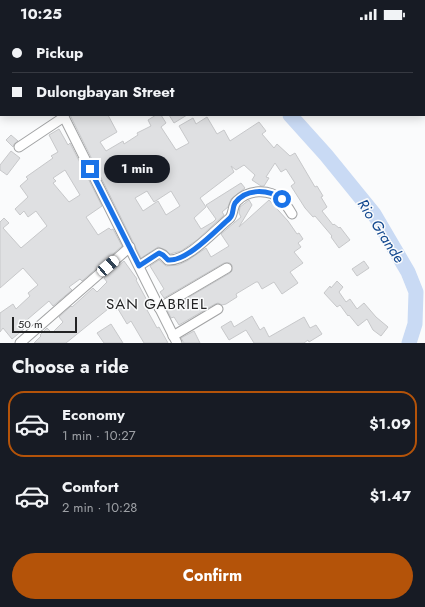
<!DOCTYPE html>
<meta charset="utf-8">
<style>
:root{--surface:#171b24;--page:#20242c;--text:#f1f3f6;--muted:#9ea1a6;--line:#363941;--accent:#b45309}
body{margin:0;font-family:Jost,sans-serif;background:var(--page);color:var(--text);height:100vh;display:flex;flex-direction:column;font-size:15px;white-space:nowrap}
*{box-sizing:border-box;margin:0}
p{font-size:13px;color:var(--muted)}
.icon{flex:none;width:22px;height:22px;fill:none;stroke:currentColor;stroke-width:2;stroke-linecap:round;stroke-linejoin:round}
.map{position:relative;height:315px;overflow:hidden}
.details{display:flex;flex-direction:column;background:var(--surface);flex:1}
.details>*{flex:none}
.hud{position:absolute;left:0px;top:0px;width:425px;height:88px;box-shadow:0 2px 10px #0003;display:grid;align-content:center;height:88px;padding:0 12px;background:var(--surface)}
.scale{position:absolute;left:12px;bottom:10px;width:65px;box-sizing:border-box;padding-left:4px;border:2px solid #232324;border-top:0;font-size:11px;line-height:14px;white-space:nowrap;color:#232324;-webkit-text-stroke:3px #fafbfc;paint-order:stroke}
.end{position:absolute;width:18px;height:18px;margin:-9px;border:5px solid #1a73e8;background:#fff;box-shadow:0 0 0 2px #fff}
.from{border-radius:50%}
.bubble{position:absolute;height:28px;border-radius:14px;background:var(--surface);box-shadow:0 2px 10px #0003;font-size:13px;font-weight:700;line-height:28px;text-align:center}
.car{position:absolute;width:12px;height:24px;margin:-12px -6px;border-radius:5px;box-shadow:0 0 3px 1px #0007;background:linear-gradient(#fff 24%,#345 0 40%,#fff 0 76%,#345 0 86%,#fff 0)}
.hud b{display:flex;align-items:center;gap:14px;height:38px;font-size:15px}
.hud b+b{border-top:1px solid var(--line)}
.hud i{width:10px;height:10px;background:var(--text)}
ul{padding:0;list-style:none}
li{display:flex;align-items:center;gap:12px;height:66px;margin:0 8px 6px;padding:0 4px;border:2px solid transparent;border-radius:16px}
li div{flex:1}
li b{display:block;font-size:15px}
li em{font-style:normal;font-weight:700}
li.selected{border-color:var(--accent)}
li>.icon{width:36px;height:36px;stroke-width:1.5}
h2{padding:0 12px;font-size:18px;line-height:48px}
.primary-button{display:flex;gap:8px;margin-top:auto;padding:8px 12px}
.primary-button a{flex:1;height:46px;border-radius:24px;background:var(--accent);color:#fff;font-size:16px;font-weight:700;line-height:46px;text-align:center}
.status{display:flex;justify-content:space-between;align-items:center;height:28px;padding:0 20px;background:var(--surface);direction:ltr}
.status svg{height:11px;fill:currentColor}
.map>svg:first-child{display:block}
</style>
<div class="status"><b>10:25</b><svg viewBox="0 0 49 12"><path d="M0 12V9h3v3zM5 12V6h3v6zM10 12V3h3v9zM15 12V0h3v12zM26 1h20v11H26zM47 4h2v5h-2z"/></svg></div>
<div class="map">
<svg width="425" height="315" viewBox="0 0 425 315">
<rect width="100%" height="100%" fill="#fafbfc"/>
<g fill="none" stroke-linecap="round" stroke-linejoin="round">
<g stroke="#c9daf4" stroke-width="15">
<polyline points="231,0 232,1"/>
<polyline points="290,87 326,127 374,186 408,244 416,264 415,296 409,315"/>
</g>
</g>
<g fill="#dfe0e2" stroke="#c7c8ca" fill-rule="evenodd">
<path d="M70,87H108L117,104L100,114L106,123L123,113L124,116L138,107L137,105L151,98L148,92L156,87H161L166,95L161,99L176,122L189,115L179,98L193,90L196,96L207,89L217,106L224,102L230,113L259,94L266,103L262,106L274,120L277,116L290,128L295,125L315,159L317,158L323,168L321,169L327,179L322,183L333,197L334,196L339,200L340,199L350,212L339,220L331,209L332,208L315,188L313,189L305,180L291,158L295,155L286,141L281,144L275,135L266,149L269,150L264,158H261L252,152L255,147L244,137L236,142L231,138L234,144L200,170L206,179L194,190L201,201L213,194L216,191L206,177L241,155L245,160L231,171L228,179L222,184L224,187L197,212L181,223L170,226L166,222L158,219L141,230ZM147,163L154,174L171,163L180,178L166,187L158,173L143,183L135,170Z"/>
<polygon points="169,87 187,87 174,95"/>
<path d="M59,101L68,117L70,115L102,178L86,189L98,207L109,200L111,202L113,201L122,218L82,253L80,251L69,259L72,262L53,278L49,273L21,297L24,301L12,311L3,300L0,304V285L13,276L16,281L30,268L28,265L38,257L23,240L0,260V194L4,190L9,195L3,200L21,220L47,198L36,183L28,189L24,183L20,187L15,181L28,169L20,158L28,151L26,149L53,130L51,128L58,124L49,107ZM65,142L80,167L69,174L53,155L56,153L53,150Z"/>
<polygon points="11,107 18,113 14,116 13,119 6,112"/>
<polygon points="11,123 20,130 7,147 0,142 0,137"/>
<polygon points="249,172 252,177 239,199 269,172 288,193 297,206 299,205 303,211 298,215 301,219 294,224 303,235 290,244 298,255 282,266 274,254 262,261 258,254 256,254 236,266 237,269 226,276 222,277 218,275 215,276 179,297 174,289 171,290 167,282 230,245 232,243 232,237 230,235 224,235 164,270 160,264 164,261 150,238 159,232 166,238 178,237 187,233 206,220 211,229 229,218 221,206 241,189 239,185 240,179"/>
<polygon points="124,233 137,251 136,252 151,280 147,282 157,300 159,299 168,315 144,315 131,293 127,296 118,281 116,282 113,277 66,315 34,315 41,308 40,307 47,300 52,305 63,294 59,289 71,278 72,279 93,260 97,264 107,254 104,250"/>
<polygon points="364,233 369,240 357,248 352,241"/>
<polygon points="337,253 343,259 339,264 346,274 350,271 357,281 364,275 376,289 388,299 381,308 373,302 367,291 358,298 349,287 348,288 340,277 337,279 324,265 330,258 331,260"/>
<polygon points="252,288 260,302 264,299 269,309 304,289 310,300 316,297 322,306 309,314 308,312 304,315 254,315 246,302 229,312 221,299 231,293 234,299"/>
<polygon points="111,296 123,315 104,315 97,305"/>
<polygon points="194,303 200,315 184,315 181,310"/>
</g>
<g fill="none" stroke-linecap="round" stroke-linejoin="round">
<defs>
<g id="minor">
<polyline points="19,0 20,1"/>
<polyline points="280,0 281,1"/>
<polyline points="330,0 331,1"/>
<polyline points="380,0 381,1"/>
<polyline points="367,1 368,0"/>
<polyline points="424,37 425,36"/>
<polyline points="63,87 177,315"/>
<polyline points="19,119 64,89"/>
<path d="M139,238L159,225L163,227L168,232C187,234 215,202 230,190C234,185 232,178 237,173C248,162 268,160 281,171C285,175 289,181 292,186"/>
<polyline points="159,280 227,240"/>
<polyline points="173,308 218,281"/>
<polyline points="20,315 130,219"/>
</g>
</defs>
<use href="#minor" stroke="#a2a3a4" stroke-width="11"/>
<use href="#minor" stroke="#fff" stroke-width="9"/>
</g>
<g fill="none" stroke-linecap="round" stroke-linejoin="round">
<path stroke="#1a73e8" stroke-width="5" d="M90,141L139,238L159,225L163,227L168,232C187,234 216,202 230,190C234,186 232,180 235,175C246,160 268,161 282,171"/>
</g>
<g text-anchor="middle" stroke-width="3" stroke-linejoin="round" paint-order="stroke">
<g font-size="15" font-style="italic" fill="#12488f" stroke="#fafbfc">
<text transform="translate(381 203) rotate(57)" y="5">Rio Grande</text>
</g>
<g font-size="15" letter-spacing="1" fill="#232324" stroke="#fafbfc">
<text x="157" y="281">SAN GABRIEL</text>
</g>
</g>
</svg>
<div class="scale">50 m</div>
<i class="end from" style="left:282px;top:171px"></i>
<i class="end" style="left:90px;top:141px"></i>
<div class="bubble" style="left:104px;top:127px;width:66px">1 min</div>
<i class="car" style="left:108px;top:238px;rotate:49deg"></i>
<div class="hud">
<b><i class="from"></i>Pickup</b>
<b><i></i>Dulongbayan Street</b>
</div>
</div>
<section class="details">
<h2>Choose a ride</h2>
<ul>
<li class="selected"><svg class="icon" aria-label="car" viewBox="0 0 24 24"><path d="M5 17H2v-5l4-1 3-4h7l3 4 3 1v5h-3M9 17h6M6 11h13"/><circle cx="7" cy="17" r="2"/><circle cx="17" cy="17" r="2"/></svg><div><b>Economy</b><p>1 min · 10:27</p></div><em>$1.09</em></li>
<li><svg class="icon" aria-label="car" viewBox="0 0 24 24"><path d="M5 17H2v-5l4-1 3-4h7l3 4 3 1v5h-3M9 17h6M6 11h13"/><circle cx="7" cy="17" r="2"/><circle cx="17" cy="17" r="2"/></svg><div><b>Comfort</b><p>2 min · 10:28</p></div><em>$1.47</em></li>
</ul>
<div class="primary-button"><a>Confirm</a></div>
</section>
